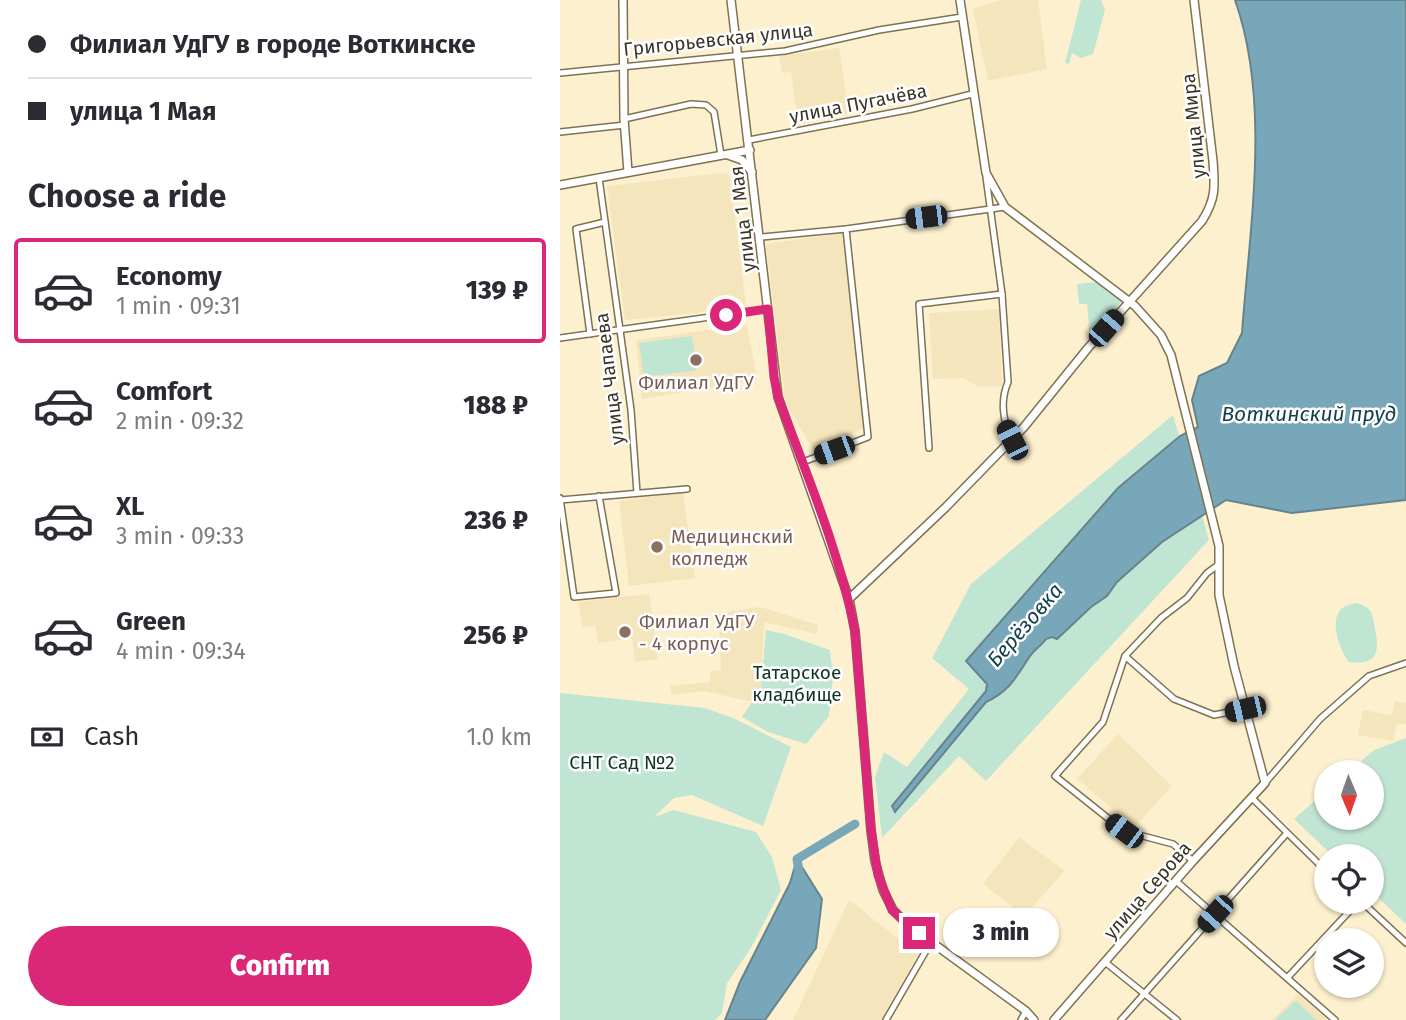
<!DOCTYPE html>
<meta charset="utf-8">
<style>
:root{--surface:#fff;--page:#f7f7f7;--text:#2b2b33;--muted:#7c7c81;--line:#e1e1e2;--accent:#db2777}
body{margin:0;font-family:"Fira Sans",sans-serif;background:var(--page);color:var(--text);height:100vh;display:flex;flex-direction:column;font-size:26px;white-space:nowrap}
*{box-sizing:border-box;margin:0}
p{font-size:23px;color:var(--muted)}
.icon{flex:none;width:38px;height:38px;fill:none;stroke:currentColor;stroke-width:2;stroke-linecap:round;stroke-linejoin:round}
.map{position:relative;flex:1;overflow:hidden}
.drawer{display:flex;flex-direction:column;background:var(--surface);width:560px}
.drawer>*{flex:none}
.top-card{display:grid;align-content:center;height:154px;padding:0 28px;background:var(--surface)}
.needle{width:46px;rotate:178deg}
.tools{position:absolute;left:754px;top:760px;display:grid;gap:14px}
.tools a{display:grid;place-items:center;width:70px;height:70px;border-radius:50%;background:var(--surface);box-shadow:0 2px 5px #0004;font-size:35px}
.end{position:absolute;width:32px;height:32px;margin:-16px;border:9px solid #db2777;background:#fff;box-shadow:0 0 0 4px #fff}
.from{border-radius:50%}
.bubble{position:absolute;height:49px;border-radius:24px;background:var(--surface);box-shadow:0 2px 5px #0004;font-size:23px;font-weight:800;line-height:49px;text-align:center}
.car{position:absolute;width:21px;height:42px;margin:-21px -10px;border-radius:9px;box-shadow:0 0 5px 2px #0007;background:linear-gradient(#222 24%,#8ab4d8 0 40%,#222 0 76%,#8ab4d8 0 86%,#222 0)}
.top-card b{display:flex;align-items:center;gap:24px;height:66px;font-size:26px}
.top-card b+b{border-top:2px solid var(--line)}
.top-card i{width:18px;height:18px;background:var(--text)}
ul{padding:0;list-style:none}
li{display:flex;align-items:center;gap:21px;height:105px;margin:0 14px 10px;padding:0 14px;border:4px solid transparent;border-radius:7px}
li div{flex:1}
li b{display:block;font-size:26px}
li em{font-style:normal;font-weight:800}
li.active{border-color:var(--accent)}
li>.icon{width:63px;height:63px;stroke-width:1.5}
h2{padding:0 28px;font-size:32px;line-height:84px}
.pay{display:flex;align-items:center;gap:18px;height:77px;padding:0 28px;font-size:26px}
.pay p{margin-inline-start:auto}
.primary-button{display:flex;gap:14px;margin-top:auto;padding:14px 28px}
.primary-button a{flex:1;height:80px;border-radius:42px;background:var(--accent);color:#fff;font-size:28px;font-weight:800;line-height:80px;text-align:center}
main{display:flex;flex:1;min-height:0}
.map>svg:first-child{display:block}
</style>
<main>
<section class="drawer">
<div class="top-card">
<b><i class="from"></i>Филиал УдГУ в городе Воткинске</b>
<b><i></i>улица 1 Мая</b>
</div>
<h2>Choose a ride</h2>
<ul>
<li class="active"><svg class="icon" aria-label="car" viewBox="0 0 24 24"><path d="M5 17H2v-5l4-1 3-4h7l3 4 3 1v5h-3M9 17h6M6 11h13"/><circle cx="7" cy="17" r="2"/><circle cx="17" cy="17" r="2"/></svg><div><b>Economy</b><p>1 min · 09:31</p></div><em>139 ₽</em></li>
<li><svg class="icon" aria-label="car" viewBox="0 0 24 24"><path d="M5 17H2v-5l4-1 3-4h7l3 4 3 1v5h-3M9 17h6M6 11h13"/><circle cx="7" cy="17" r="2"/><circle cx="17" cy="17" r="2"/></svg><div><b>Comfort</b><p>2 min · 09:32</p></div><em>188 ₽</em></li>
<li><svg class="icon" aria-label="car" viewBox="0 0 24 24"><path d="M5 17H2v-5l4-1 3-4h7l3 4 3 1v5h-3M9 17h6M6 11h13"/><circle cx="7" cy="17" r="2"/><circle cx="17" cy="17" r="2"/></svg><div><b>XL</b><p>3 min · 09:33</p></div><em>236 ₽</em></li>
<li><svg class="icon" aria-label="car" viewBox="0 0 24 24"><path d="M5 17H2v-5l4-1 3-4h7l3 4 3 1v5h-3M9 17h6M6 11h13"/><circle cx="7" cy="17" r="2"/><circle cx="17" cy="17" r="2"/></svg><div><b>Green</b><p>4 min · 09:34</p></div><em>256 ₽</em></li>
</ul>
<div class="pay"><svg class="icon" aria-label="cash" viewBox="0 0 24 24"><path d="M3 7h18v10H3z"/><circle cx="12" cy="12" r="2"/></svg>Cash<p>1.0 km</p></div>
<div class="primary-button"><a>Confirm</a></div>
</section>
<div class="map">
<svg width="846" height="1020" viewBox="0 0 846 1020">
<rect width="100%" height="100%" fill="#fdf0ce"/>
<g fill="#f5e5bc">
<polygon points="440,0 478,0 487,69 428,81 413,9"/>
<polygon points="279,48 289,113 238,125 231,72 222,73 219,56"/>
<polygon points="161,173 168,174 170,178 186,304 136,313 65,320 47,186"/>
<polygon points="283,233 306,427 253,450 225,401 206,244"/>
<polygon points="439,309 442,386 419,387 402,378 373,379 369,313"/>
<polygon points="187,325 197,380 82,399 76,340"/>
<polygon points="123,493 135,578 69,586 59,501"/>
<polygon points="89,594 98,659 75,662 72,638 38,643 35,625 23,627 18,602"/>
<polygon points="200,607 258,625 257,634 204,622 201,689 196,689 192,702 144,691 112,695 110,686 150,682 150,671 161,670 159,613"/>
<polygon points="835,701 846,703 846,724 837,723 833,741 798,735 803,710 832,715"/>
<polygon points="558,734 612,786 574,827 517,779"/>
<polygon points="459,837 505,871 464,916 423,884"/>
<polygon points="289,900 358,954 321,1020 233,1020"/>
<polygon points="738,994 768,1020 712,1020"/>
</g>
<g fill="#c1e5d3">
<polygon points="521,0 541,0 545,10 533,54 521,58 512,53 509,64 505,63"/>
<polygon points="537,282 562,301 530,340 527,304 519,304 517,284"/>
<polygon points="132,336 137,370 84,377 79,343"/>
<polygon points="613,415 649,540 426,781 399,756 322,838 315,777 324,752 347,767 409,689 372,658 411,584"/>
<path d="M797,603C802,605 808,607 811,612C813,616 814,624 815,629C820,652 817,666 789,662C780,651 769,621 781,609C786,605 792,604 797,603Z"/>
<polygon points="206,630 224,634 270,650 273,677 269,716 246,744 208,732 182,717 192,702 196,689 201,689"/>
<polygon points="0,693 145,708 173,718 231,747 203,826 132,795 114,798 94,817 114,810 196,832 212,857 221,890 191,948 167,983 162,1013 155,1020 0,1020"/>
<polygon points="846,738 846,924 812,892 812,856 773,856 734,819 766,791 766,817 812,817 812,772 789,772 814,750"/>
<polygon points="735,1001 739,1003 756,1020 715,1020"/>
</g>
<g fill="#78a7b9" stroke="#65848d" stroke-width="2">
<path d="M675,0H846V500L732,513L666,500L602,542L557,582L547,596L531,607L497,639L492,637L486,639C481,646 475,649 470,656C456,677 450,691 426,702L335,812L332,806L426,691L427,684L406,661L558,488L620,436L638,427L632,400L639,376L667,363L682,333C690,225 711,102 675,0Z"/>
<polygon points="237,859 262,899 256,948 205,1020 165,1020 180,982 230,883"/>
</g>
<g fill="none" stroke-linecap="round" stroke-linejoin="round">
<polyline stroke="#78a7b9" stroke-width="9" points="239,871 237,859 295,824"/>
<defs>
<g id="minor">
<polyline points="0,73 225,51 319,30 402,17"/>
<polyline points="64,119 131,104 146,105 154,112 161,155"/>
<polyline points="0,132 65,125"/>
<polyline points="189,140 352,109 412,94"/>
<path d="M426,177L442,294L448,382C440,401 443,422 452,440"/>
<polyline points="39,178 71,410 77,493"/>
<polyline points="201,237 286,229 445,207"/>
<polyline points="30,334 16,229 45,222"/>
<polyline points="0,338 208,309"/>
<polyline points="369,448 359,304 442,294"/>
<polyline points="243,462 308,437 286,229"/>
<polyline points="0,498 14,597 56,593 39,496"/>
<polyline points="0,500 127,489"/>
<polyline points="565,656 614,699 654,715 685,709"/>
<polyline points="705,783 760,719 809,676 846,663"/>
<polyline points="692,798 766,871"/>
<polyline points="633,861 613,844 564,831 495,776 543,722 565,656 601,618 627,598 647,573 658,565"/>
<polyline points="616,881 775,1020"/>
<polyline points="801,901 846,943"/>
<polyline points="545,962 617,1020"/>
<polyline points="728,977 799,901"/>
<polyline points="326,1020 371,942"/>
<polyline points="461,1020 466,1011"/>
<polyline points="561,1020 727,833"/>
</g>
<g id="major">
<polyline points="63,0 64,119 68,172"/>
<polyline points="171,0 218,397 289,599 295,631 311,830 315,861 323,890 333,910 348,925 466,1011 474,1020"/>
<polyline points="400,0 426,173 445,207 575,306 601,335 611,355 659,546 659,595 674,666 705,783 633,861 494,1020"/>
<polyline points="168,155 182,160 192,172"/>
<polyline points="0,185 190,150"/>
<path d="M289,599L386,507L464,427L528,348L642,221C656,199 655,187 653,161L634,0"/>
</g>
</defs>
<use href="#minor" stroke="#7e7253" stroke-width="8"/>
<use href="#major" stroke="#7e7253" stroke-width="10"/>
<use href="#minor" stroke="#fff" stroke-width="5"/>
<use href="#major" stroke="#fff" stroke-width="7"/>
</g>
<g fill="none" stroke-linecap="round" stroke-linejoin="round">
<path stroke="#db2777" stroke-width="9" d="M166,315L208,309L214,377L218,397C246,473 279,550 295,631L311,830L318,875L332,910L359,933"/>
</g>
<g fill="#8d6e63" stroke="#fefefe" stroke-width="2.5">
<circle cx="136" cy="360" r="7"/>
<circle cx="97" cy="547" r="7"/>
<circle cx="65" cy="632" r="7"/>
</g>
<g text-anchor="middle" stroke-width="5" stroke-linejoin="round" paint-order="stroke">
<g font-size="19" fill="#393426" stroke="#fefefe">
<text transform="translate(158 39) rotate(-6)" y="7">Григорьевская улица</text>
<text transform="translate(298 103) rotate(-11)" y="7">улица Пугачёва</text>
<text transform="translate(633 126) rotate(-96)" y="7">улица Мира</text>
<text transform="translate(182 219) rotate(-97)" y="7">улица 1 Мая</text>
<text transform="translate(49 379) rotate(-97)" y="7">улица Чапаева</text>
<text transform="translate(587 890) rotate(-49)" y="7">улица Серова</text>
</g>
<g font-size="19" fill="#785e54" stroke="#fefefe" text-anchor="start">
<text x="136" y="389" text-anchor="middle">Филиал УдГУ</text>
<text x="111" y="543">Медицинский<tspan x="111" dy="22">колледж</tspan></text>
<text x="79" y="628">Филиал УдГУ<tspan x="79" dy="22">- 4 корпус</tspan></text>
</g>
<g font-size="19" fill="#0f3526" stroke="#fefefe">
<text x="237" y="679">Татарское<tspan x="237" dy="22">кладбище</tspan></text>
<text x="62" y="769">СНТ Сад №2</text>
</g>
<g font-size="21" font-style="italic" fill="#133e4c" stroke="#fefefe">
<text x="749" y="421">Воткинский пруд</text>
<text transform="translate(465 625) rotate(-49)" y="7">Берёзовка</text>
</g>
</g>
</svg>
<div class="tools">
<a><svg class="needle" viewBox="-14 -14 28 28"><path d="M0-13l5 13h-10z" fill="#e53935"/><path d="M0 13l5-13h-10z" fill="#7c7c81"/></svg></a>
<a><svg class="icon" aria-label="locate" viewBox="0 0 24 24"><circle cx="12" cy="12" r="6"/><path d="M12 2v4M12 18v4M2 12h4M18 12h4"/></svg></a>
<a><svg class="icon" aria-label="layers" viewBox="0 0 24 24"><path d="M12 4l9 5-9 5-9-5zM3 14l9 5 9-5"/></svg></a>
</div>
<i class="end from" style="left:166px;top:315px"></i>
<i class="end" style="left:359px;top:933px"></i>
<div class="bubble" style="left:383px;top:908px;width:116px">3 min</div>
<i class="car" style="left:366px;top:217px;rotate:263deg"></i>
<i class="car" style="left:546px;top:328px;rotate:41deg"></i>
<i class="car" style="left:452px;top:440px;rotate:333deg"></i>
<i class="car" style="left:274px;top:450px;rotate:250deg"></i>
<i class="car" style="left:685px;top:709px;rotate:257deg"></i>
<i class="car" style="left:564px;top:831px;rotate:307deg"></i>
<i class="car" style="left:655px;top:914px;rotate:222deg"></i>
</div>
</main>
